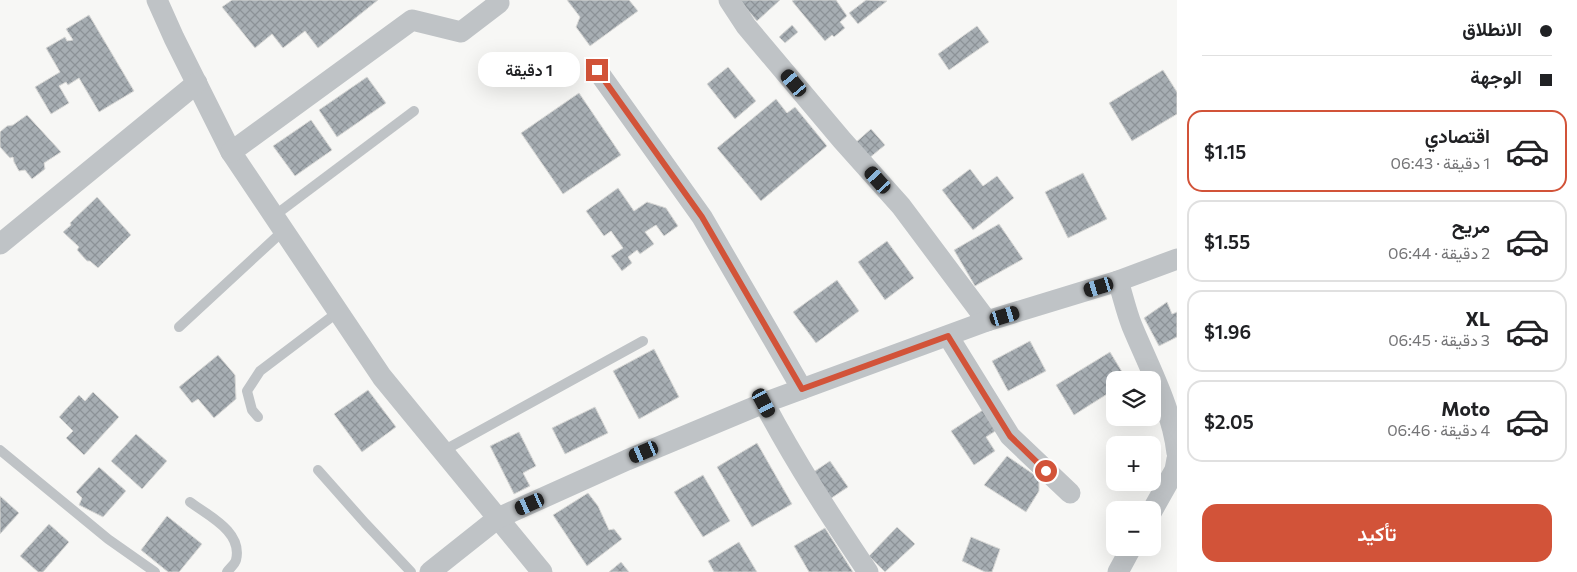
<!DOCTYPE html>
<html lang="ar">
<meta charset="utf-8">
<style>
:root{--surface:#fff;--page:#f2f2f2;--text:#202124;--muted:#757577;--line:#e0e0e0;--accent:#d25339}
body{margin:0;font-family:Commissioner,Vazirmatn,sans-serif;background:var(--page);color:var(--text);direction:rtl;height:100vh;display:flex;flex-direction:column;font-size:19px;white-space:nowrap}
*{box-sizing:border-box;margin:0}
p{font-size:16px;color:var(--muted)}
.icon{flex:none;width:28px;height:28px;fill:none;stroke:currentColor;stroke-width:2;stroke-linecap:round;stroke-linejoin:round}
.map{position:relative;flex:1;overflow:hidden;direction:ltr}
.panel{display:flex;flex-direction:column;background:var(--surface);width:400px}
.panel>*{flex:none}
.hud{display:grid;align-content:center;height:110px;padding:0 25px;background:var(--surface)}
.tools{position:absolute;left:1106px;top:371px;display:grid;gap:10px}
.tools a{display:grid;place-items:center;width:55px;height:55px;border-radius:10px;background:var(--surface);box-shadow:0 5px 20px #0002;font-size:25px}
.end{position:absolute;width:22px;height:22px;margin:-11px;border:6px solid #d25339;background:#fff;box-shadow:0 0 0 2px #fff}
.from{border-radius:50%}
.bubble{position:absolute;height:35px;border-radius:15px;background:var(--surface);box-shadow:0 5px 20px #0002;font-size:16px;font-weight:600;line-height:35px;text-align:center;direction:rtl}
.car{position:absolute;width:15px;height:30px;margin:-15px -8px;border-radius:6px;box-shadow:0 0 4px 1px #0007;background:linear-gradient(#222 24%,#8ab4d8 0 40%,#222 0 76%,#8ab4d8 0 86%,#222 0)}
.hud b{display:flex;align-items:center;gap:18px;height:48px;font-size:19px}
.hud b+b{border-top:1px solid var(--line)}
.hud i{width:12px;height:12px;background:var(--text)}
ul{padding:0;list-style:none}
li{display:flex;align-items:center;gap:15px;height:82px;margin:0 10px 8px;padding:0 15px;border:2px solid var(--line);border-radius:15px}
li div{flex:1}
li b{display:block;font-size:19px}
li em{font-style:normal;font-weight:600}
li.selected{border-color:var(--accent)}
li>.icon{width:45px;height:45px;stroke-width:1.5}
.cta{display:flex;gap:10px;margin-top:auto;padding:10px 25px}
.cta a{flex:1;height:58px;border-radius:15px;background:var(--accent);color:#fff;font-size:20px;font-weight:600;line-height:58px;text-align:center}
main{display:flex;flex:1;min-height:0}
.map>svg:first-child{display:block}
</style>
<main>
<section class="panel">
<div class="hud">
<b><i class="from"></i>الانطلاق</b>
<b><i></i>الوجهة</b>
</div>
<ul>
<li class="selected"><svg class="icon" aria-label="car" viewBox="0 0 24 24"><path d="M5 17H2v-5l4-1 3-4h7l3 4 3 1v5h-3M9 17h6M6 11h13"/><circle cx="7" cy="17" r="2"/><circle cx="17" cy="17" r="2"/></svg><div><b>اقتصادي</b><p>1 دقيقة · 06:43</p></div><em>$1.15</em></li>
<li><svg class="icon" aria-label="car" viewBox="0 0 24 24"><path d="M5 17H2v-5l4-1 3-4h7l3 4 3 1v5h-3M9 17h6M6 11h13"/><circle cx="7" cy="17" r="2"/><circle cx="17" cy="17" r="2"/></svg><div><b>مريح</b><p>2 دقيقة · 06:44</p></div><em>$1.55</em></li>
<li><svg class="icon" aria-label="car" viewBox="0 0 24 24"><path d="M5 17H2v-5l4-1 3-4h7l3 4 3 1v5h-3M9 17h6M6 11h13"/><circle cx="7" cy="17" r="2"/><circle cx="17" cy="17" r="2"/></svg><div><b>XL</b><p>3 دقيقة · 06:45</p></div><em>$1.96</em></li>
<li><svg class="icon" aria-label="car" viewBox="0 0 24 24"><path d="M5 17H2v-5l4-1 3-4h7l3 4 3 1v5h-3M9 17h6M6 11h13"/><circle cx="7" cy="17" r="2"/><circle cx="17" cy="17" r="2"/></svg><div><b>Moto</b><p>4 دقيقة · 06:46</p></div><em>$2.05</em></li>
</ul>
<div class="cta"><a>تأكيد</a></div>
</section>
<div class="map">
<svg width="1177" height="572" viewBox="0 0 1177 572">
<defs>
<pattern id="building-cross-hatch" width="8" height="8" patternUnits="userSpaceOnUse" patternTransform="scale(1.25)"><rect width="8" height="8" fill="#a7aeb3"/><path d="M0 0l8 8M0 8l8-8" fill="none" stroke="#8c9297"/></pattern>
</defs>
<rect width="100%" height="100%" fill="#f7f7f5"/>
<g fill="url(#building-cross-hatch)" stroke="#d9d9d7">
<polygon points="232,0 378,0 318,48 305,31 283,48 272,34 255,48 222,7"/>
<polygon points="567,0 629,0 638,11 590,46 576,27 580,17"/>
<polygon points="739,0 780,0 757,21"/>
<polygon points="794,0 836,0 847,16 840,22 845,28 834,37 832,35 825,41 792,1"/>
<polygon points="866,0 887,1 858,24 849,13"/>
<polygon points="89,15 134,91 99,112 79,78 68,85 66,82 59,86 69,103 51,114 35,87 60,72 46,48 65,37 67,41 73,40 66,29"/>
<polygon points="792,25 798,32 785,43 779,37"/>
<polygon points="977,26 989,42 949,70 938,54"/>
<polygon points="728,67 756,101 735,119 707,84"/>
<polygon points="1163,70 1177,92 1177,114 1132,141 1109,103"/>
<polygon points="367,77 386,103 337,137 319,110"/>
<polygon points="579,93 621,155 563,194 521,133"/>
<polygon points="776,99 787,113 795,107 827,146 761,201 717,148"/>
<polygon points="27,115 61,152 44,163 45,169 32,179 25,170 19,171 14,162 13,157 10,158 0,147 0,132 7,126 13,125"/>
<polygon points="311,120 332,150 295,176 273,146"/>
<polygon points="871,129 885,145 868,159 854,144"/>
<polygon points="970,169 983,186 997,176 1014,198 973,230 942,190"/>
<polygon points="1083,173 1107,219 1068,238 1045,192"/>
<polygon points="618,188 634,211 647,202 666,208 678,226 664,236 656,225 645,232 654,244 640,254 637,250 628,257 632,263 622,271 611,256 623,248 611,231 604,236 586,211"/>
<polygon points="97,197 131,235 98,268 90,261 87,261 77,250 79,247 63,232 71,225 70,223"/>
<polygon points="999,224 1023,259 975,286 954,250"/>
<polygon points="887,241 914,278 885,300 858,262"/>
<polygon points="837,280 859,311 816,343 793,312"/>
<polygon points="1167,302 1172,314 1177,312 1177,337 1159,346 1144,318"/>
<polygon points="1030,341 1046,371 1008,391 992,361"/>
<polygon points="654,349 679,397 639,419 613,371"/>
<polygon points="1110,352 1127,380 1115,380 1115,389 1074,415 1056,385"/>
<polygon points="218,355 235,375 236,399 214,418 198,399 192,403 179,387"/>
<polygon points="368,390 396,427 362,452 334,414"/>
<polygon points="93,392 119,417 84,455 66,438 73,431 59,417 79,395 85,401"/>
<polygon points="595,407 608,433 565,454 552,428"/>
<polygon points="983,410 997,430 986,437 995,451 974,465 951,431"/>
<polygon points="519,432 536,466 523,473 530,486 514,494 490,446"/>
<polygon points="136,434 167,461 142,489 111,461"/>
<polygon points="757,443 792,504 752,527 717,467"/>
<polygon points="1007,456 1039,478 1039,491 1026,512 984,485"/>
<polygon points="830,461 848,487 827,501 809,475"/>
<polygon points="99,467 126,491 103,517 79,505 82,498 76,492"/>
<polygon points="703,475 730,521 703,537 674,492"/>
<polygon points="588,493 598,506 609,530 614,529 622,539 587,566 553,515"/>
<polygon points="0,496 19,513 0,534"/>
<polygon points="167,516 202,544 179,572 168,572 141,550"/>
<polygon points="49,524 69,542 43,572 38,572 20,556"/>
<polygon points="897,527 915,544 885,572 869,556"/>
<polygon points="825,528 853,572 809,572 794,546"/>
<polygon points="971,537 1000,549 992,572 985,572 962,561"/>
<polygon points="739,542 757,572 714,572 708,561"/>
<polygon points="621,562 629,572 609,572"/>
</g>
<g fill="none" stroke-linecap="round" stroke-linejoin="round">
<g stroke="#bfc3c6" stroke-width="10">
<polyline points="274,216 414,111"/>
<polyline points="179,327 283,231"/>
<polyline points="258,417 252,410 247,391 260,371 338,312"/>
<polyline points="0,450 108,539 155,572"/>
<polyline points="443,451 643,341"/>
<polyline points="318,470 365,523 411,572"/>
<path d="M190,502C209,516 243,532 236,560C235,564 230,568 227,572"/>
</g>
<g stroke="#bfc3c6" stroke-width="21">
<polyline points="157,0 174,38 231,152 382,377 542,572"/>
<polyline points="729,0 746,26 842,140 901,206 987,321"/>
<polyline points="597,70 702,217 802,389"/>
<polyline points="231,152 412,20 461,32 499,3 497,0"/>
<polyline points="0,244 197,83"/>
<path d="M1118,281C1123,296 1126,311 1132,326C1149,367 1172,409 1177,453"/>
<polyline points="948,336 1010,436 1070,493"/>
<path d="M764,403C795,462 831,517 868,572"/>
<polyline points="1152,511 1175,470 1177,459"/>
<polyline points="430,572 498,518 627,460 764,403 987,321 1118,281 1177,259"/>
<polyline points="1118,572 1131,548"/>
</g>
</g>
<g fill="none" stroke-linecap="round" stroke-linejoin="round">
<polyline stroke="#d25339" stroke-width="6" points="597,70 702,217 802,389 948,336 1010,436 1046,471"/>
</g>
</svg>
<div class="tools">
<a><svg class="icon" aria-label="layers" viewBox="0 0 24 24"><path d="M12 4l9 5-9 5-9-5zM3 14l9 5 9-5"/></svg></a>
<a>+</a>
<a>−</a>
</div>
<i class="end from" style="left:1046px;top:471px"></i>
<i class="end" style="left:597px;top:70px"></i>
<div class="bubble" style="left:478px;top:52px;width:102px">1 دقيقة</div>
<i class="car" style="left:794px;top:83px;rotate:320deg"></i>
<i class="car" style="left:878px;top:180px;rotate:318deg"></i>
<i class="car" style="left:1099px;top:287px;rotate:253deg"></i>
<i class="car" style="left:1005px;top:316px;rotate:73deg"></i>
<i class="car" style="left:764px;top:403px;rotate:152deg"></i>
<i class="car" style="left:644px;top:452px;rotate:247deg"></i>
<i class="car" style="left:530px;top:504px;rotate:246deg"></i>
</div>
</main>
